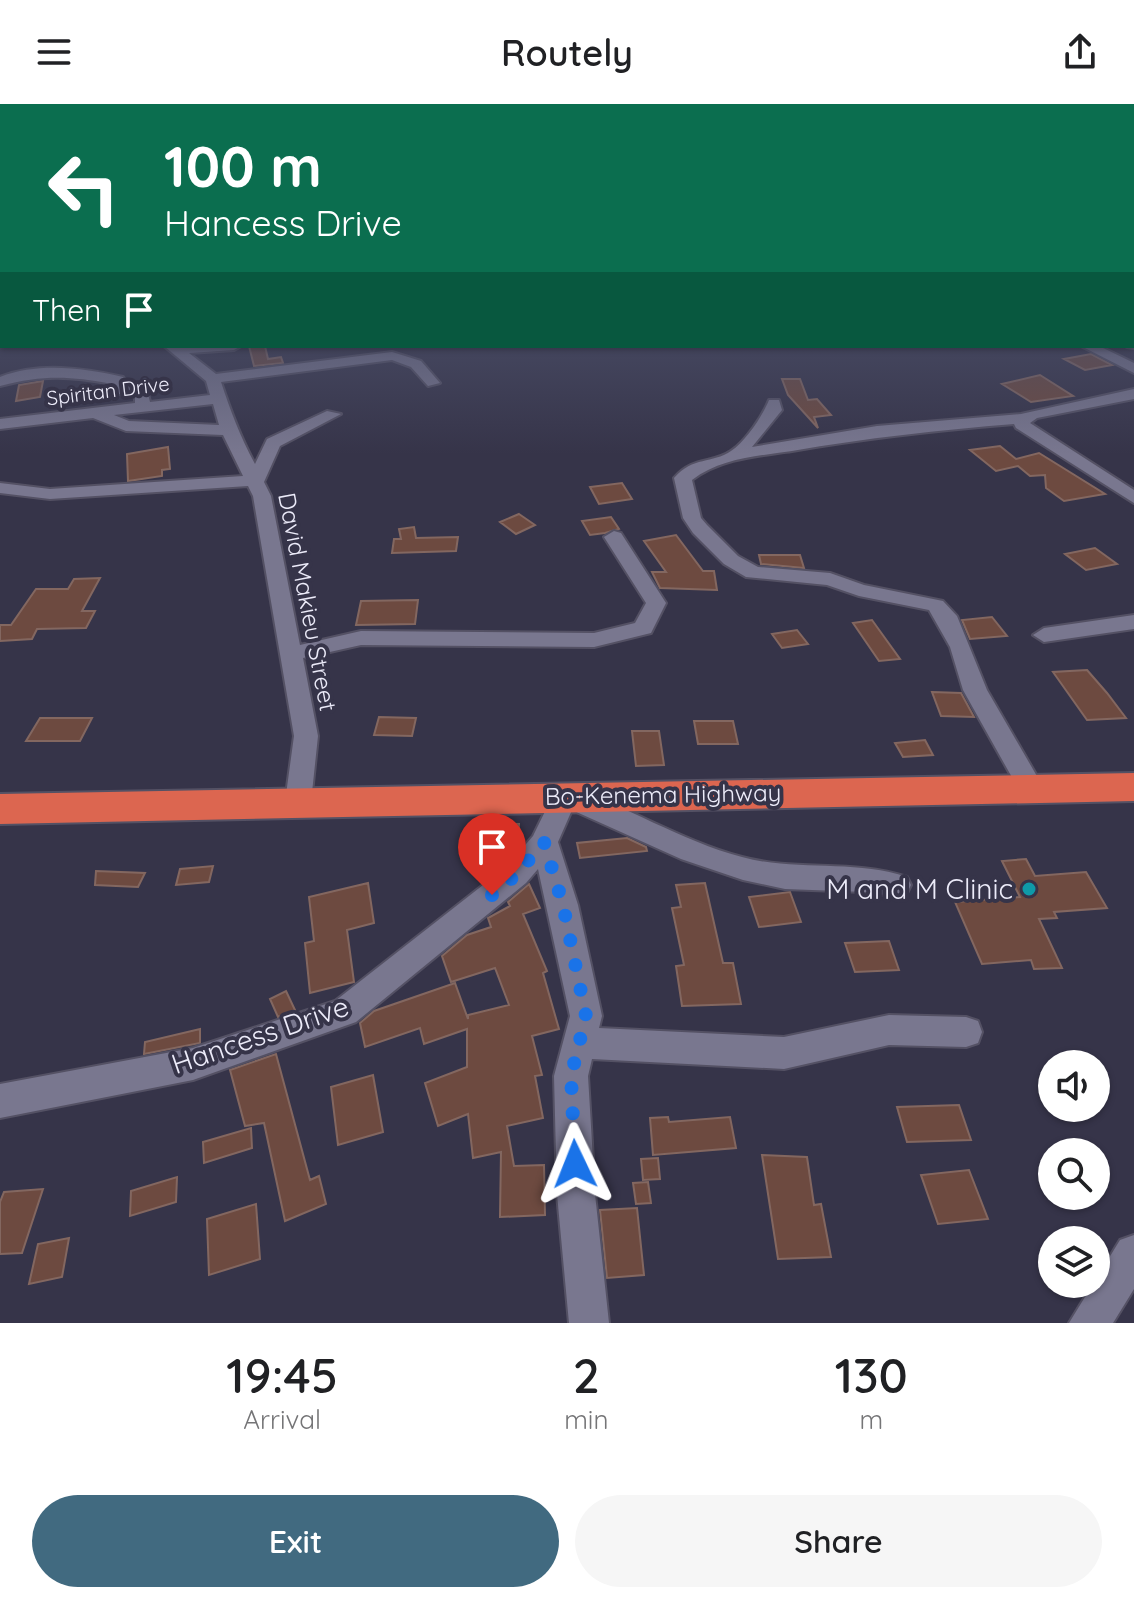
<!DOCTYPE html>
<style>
body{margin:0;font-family:Quicksand,sans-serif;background:#f6f6f6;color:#202124;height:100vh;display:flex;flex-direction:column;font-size:30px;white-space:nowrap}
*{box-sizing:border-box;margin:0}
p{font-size:26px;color:#757577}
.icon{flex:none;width:44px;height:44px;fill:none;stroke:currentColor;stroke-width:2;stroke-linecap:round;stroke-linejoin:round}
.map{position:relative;height:1219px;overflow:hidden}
.sheet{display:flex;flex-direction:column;background:#fff;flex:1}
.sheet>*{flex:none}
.banner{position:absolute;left:0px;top:0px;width:1134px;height:244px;box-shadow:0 2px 6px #0004;background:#0b6e4f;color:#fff;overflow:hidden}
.buttons{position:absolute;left:1038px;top:946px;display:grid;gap:16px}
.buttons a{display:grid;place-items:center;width:72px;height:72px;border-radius:50%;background:#fff;box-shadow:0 2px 6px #0004;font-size:40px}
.pin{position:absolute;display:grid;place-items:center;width:68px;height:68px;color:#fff;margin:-82px -34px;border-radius:50% 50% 50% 0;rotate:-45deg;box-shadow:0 0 8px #0007}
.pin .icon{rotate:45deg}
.me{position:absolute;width:88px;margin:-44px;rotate:358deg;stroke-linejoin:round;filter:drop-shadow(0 0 6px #0008)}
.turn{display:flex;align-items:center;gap:28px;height:168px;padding:0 32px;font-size:36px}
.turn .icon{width:104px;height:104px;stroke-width:2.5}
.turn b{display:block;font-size:56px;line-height:68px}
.then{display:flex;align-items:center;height:76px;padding:0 32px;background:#0003;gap:16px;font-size:30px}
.eta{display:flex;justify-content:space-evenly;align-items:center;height:136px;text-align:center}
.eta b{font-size:48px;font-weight:600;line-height:56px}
.button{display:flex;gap:16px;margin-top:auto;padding:16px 32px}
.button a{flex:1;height:92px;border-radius:48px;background:#416a80;color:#fff;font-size:32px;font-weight:600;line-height:92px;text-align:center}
.button a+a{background:#f6f6f6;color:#202124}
header{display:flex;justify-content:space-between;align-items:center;height:104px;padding:0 32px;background:#fff;font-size:36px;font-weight:600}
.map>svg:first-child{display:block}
</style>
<header><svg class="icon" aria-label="menu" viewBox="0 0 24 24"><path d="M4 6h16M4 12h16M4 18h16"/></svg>Routely<svg class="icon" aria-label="share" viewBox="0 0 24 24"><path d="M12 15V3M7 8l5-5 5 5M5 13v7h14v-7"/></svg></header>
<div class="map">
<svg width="1134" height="1219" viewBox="0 0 1134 1219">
<rect width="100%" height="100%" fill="#363449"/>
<!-- building -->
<path fill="#6d4a40" stroke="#836760" stroke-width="2" d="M 249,242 L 265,242 L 268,255 L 281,253 L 283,259 L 254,262 Z
M 1091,250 L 1112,261 L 1085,266 L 1064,255 Z
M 1040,271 L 1073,292 L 1031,298 L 1002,280 Z
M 782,275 L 800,275 L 808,296 L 817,295 L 831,311 L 814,313 L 818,324 L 788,291 Z
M 43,277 L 40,293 L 16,297 L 19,281 Z
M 1000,342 L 1016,355 L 1039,349 L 1105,390 L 1064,397 L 1046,384 L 1045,371 L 1030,372 L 1018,362 L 996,367 L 970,346 Z
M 168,343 L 170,365 L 162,366 L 162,372 L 128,377 L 127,350 Z
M 622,379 L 632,395 L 599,400 L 590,383 Z
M 519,410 L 535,421 L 516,430 L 500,418 Z
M 611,413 L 619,425 L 605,429 L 590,431 L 582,417 Z
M 414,423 L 416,434 L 458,433 L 456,447 L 392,449 L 394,435 L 401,435 L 399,425 Z
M 676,431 L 703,467 L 714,467 L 717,486 L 660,484 L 652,468 L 666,468 L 644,437 Z
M 1095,444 L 1117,460 L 1086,466 L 1065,450 Z
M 759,451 L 800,451 L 804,464 L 761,460 Z
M 100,474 L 82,507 L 95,507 L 86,524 L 37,525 L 32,535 L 0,537 L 0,521 L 11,521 L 36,485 L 68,485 L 74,475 Z
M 418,496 L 415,520 L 356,521 L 361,497 Z
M 992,513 L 1007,532 L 970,535 L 962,516 Z
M 872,516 L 900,555 L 879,557 L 853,519 Z
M 797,526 L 808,540 L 782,544 L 772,530 Z
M 1087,566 L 1107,589 L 1126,614 L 1087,616 L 1053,568 Z
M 932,588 L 961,589 L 974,613 L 941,612 Z
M 379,613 L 416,614 L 412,632 L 374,631 Z
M 40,614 L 92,614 L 80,637 L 26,637 Z
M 694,617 L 733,617 L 738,640 L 698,640 Z
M 632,627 L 659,627 L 664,661 L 636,662 Z
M 925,636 L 933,651 L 903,653 L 895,639 Z
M 482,719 L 519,720 L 517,746 L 495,768 L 494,764 L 477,763 Z
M 627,734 L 646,743 L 647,747 L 580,754 L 577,739 Z
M 1026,755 L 1035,772 L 1086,768 L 1107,804 L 1054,808 L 1057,814 L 1039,815 L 1062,864 L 1034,865 L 1031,856 L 982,860 L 955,798 L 1020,793 L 1002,757 Z
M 213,762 L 209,778 L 176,781 L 180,765 Z
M 96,767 L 145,769 L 138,783 L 95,781 Z
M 368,779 L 374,819 L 347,826 L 354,878 L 310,889 L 305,839 L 314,837 L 309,793 Z
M 705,779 L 723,859 L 733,859 L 741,900 L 682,902 L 676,862 L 684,861 L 672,804 L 681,803 L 676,781 Z
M 529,780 L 540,804 L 523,810 L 547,867 L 543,869 L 559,925 L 532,932 L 542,971 L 535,972 L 543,1014 L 507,1022 L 514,1062 L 544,1061 L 545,1111 L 500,1113 L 501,1048 L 473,1054 L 468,1010 L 438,1022 L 425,979 L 467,963 L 467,925 L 424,940 L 420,924 L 365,943 L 360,919 L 374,907 L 455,879 L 468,915 L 468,911 L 509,901 L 495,864 L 451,878 L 442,852 L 467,831 L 491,823 L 488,814 L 510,802 L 508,798 Z
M 790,788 L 801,818 L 759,823 L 749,793 Z
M 889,837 L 899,866 L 855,868 L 845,839 Z
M 286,887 L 295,906 L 278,913 L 270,895 Z
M 200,925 L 200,939 L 144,950 L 145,938 Z
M 276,950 L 310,1076 L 319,1072 L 326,1100 L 285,1117 L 264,1019 L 245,1022 L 230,966 Z
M 373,971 L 383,1028 L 338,1041 L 331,983 Z
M 959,1001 L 971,1036 L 907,1038 L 897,1003 Z
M 668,1013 L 669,1018 L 730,1013 L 736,1044 L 653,1051 L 650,1014 Z
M 251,1024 L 252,1044 L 204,1059 L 203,1038 Z
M 762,1051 L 807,1053 L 814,1101 L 821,1100 L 831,1153 L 778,1155 Z
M 658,1054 L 660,1075 L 643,1076 L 641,1055 Z
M 969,1066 L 988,1115 L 938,1120 L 921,1071 Z
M 177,1073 L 176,1098 L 130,1112 L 131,1087 Z
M 648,1078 L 651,1099 L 636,1100 L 633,1079 Z
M 43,1085 L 22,1149 L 0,1150 L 0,1098 L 4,1088 Z
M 256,1100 L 260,1155 L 209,1171 L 207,1115 Z
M 637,1104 L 644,1171 L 607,1174 L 600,1106 Z
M 69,1134 L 62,1173 L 29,1180 L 38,1140 Z"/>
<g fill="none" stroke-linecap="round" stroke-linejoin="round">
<!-- minor casing -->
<g stroke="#545164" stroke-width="4">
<path id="minor" d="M 0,198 L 2,198 L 2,206 L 0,206 Z
M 1132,235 L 1134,244 L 1127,243 L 1132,242 Z
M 164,242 L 241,242 L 234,246 L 189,249 L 216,270 L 392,248 L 421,257 L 440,279 L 428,282 L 411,263 L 392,256 L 221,278 C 230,305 240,333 255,360 L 267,335 L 327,307 L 341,310 L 280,342 L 264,378 L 271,392 L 300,541 L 361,527 L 594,529 L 635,519 L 646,499 L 604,433 L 614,427 L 621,429 L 666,499 L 651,529 L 594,543 L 361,541 L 303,554 L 318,632 L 311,698 L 307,705 L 298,708 L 289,705 L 285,698 L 294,632 L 253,392 L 248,382 L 50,395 L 0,389 L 0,379 L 50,385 L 243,372 L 223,331 L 126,327 L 93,314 L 0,325 L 0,315 L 135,299 L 135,293 L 119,290 L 112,280 C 69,272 43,271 0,282 L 0,273 C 39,258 83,264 123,273 L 129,283 L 147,286 L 150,298 L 210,291 L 206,277 ZM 213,300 L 219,321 L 129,317 L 114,311 Z
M 1081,242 L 1099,242 L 1134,259 L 1134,269 Z
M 1134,285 L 1134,295 L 1037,314 L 1030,319 L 1134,386 L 1134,399 L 1016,324 L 1014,320 C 940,326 866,334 792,347 C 758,352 721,354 692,376 L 701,414 L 707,421 L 738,452 L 758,463 L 830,469 L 864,481 L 943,497 L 957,512 L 987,586 L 1045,686 L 1041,693 L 1032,696 L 1023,693 L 963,586 L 950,543 L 929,506 L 859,492 L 827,481 L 746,473 L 724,460 L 693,429 L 683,414 L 674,374 C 693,352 712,360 731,347 C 746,337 763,311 769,296 L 779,296 L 782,306 L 752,343 L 877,322 L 1021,310 Z
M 1134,511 L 1134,525 L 1044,538 L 1033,531 L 1044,524 Z
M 565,682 C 626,701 681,737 742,753 C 797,768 854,755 907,773 L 911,781 L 907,789 L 897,793 L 865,788 L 785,785 L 743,776 L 681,755 L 572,706 L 558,738 L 578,801 L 602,912 L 599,924 L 784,933 L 889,911 L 966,913 L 978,917 L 982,928 L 978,939 L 966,943 L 889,941 L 784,965 L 592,955 L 588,972 L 595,1090 L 609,1219 L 569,1219 L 557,1090 L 554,972 L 570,912 L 538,765 L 526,779 L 356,918 L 193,976 L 0,1014 L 0,980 L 193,944 L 335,897 L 506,763 L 533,732 L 556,685 Z
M 1134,1131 L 1134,1185 L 1113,1219 L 1069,1219 L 1120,1136 Z"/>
</g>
<!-- highway casing -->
<g stroke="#545164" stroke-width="4">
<path id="highway" d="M 1134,669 L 1134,697 L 0,720 L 0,690 Z"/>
</g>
<!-- minor -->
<use href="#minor" fill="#79778f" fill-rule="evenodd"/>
<!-- highway -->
<use href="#highway" fill="#dc6650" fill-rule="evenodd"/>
</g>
<!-- sky -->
<linearGradient id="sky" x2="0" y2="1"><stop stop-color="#1e1d28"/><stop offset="0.51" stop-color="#4c506a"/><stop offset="1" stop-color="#4c506a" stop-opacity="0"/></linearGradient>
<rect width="1134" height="350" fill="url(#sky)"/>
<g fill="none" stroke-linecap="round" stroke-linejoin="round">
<!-- route -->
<path stroke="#1a73e8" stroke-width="14" stroke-dasharray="0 25.2" d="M 492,791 L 516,771 L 544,738 L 563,801 L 586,912 L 571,972 L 575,1060"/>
</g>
<!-- markers -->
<circle fill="#0f9aa8" stroke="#363449" stroke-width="3" cx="1029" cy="785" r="8"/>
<g text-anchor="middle" stroke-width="8" stroke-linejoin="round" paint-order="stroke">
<!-- far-street labels -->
<g font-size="20" fill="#ecebf9" stroke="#363449">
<text transform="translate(108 287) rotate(-7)" y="7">Spiritan Drive</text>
</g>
<!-- street labels -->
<g font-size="24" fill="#ecebf9" stroke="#363449">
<text transform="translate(307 498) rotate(79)" y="8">David Makieu Street</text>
<text transform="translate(663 691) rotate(-1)" y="8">Bo-Kenema Highway</text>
</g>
<!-- near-poi labels -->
<g font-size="28" fill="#ecebf9" stroke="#363449" text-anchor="end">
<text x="1013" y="795">M and M Clinic</text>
</g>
<!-- near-street labels -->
<g font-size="28" fill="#ecebf9" stroke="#363449">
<text transform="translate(260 931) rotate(-19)" y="10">Hancess Drive</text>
</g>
</g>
</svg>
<div class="buttons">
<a><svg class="icon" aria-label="sound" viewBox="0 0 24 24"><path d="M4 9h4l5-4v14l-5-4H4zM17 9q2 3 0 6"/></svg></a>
<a><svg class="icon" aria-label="search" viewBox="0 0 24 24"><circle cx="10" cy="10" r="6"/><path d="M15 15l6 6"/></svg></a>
<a><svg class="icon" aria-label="layers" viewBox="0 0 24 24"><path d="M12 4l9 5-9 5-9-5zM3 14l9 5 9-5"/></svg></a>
</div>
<div class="pin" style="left:492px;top:791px;background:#d93025"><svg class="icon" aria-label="arrive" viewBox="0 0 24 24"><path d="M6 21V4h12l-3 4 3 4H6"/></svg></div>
<svg class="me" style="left:575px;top:1060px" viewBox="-20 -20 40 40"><path d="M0-17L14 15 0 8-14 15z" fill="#1a73e8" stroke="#fff" stroke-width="4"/></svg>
<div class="banner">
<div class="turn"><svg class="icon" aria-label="left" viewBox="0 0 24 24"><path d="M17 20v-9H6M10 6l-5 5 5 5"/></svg><div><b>100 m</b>Hancess Drive</div></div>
<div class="then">Then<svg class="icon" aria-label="arrive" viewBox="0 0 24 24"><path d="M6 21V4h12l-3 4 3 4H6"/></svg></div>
</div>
</div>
<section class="sheet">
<div class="eta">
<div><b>19:45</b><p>Arrival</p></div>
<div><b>2</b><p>min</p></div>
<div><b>130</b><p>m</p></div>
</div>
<div class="button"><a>Exit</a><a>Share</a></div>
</section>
